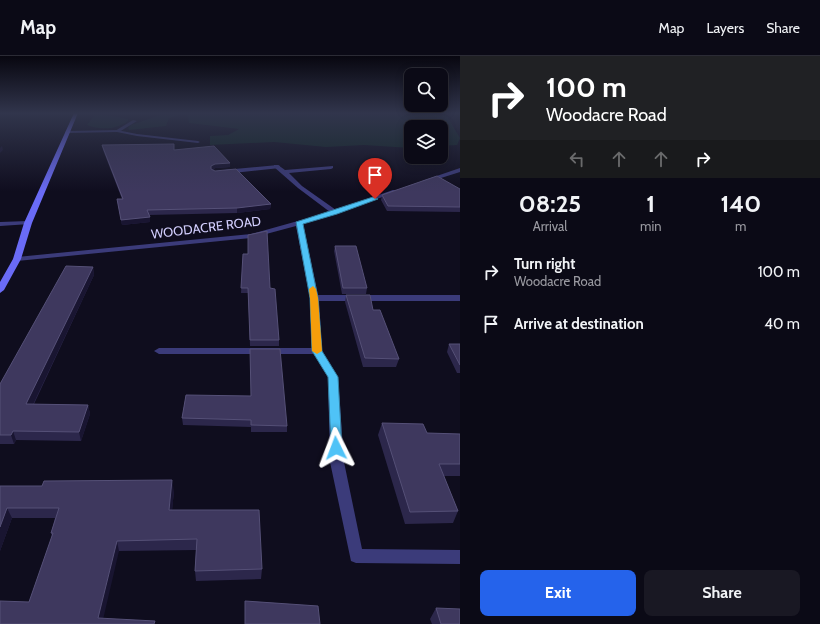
<!DOCTYPE html>
<style>
body{margin:0;font-family:Cabin,sans-serif;background:#191823;color:#f1f3f6;height:100vh;display:flex;flex-direction:column;font-size:15px;white-space:nowrap}
*{box-sizing:border-box;margin:0}
p{font-size:13px;color:#9a9aa1}
.icon{flex:none;width:22px;height:22px;fill:none;stroke:currentColor;stroke-width:2;stroke-linecap:round;stroke-linejoin:round}
.map{position:relative;flex:1;overflow:hidden}
.sheet{display:flex;flex-direction:column;background:#0b0a16;width:360px}
.sheet>*{flex:none}
.guide{background:#202124;color:#fff;overflow:hidden}
.controls{position:absolute;left:404px;top:12px;display:grid;gap:8px}
.controls a{display:grid;place-items:center;width:44px;height:44px;border-radius:8px;background:#0b0a16;box-shadow:0 2px 10px #0003,0 0 0 1px #2b2b35;font-size:20px}
.pin{position:absolute;display:grid;place-items:center;width:34px;height:34px;color:#fff;margin:-41px -17px;border-radius:50% 50% 50% 0;rotate:-45deg;box-shadow:0 0 4px #0007}
.pin .icon{rotate:45deg}
.me{position:absolute;width:44px;margin:-22px;rotate:357deg;stroke-linejoin:round;filter:drop-shadow(0 0 3px #0008)}
.turn{display:flex;align-items:center;gap:14px;height:84px;padding:0 20px;font-size:18px}
.turn .icon{width:52px;height:52px;stroke-width:2.5}
.turn b{display:block;font-size:28px;line-height:34px}
.lanes{display:flex;align-items:center;height:38px;padding:0 20px;background:#0003;justify-content:center;gap:20px;direction:ltr}
.lanes .off{opacity:.35}
.eta{display:flex;justify-content:space-evenly;align-items:center;height:68px;text-align:center}
.eta b{font-size:24px;font-weight:700;line-height:28px}
.button{display:flex;gap:8px;margin-top:auto;padding:8px 20px}
.button a{flex:1;height:46px;border-radius:8px;background:#2563eb;color:#fff;font-size:16px;font-weight:700;line-height:46px;text-align:center}
.button a+a{background:#191823;color:#f1f3f6}
ul{padding:0;list-style:none}
li{display:flex;align-items:center;gap:12px;height:52px;padding:0 20px}
li div{flex:1}
li b{display:block;font-size:15px}
li em{font-style:normal}
header{display:flex;align-items:center;gap:24px;box-sizing:border-box;height:56px;padding:0 20px;background:#0b0a16;border-bottom:1px solid #2b2b35}
header strong{font-size:19px}
nav{display:flex;gap:22px;margin-inline-start:auto;font-size:14px}
main{display:flex;flex:1;min-height:0}
.map>svg:first-child{display:block}
</style>
<header>
<strong>Map</strong>
<nav><a>Map</a><a>Layers</a><a>Share</a></nav>
</header>
<main>
<div class="map">
<svg width="460" height="568" viewBox="0 0 460 568">
<rect width="100%" height="100%" fill="#0f0d1e"/>
<!-- green -->
<path fill="#112726" d="M 96,57 L 128,63 L 128,65 C 116,74 100,74 87,69 Z
M 166,57 L 445,57 L 460,82 L 457,89 L 441,90 L 441,71 L 411,71 L 411,92 L 364,89 L 326,91 L 274,86 L 210,89 L 210,80 L 228,79 L 239,73 L 189,67 L 187,57 L 169,62 L 166,70 L 129,74 L 128,72 L 131,69 Z"/>
<g fill="none" stroke-linecap="round" stroke-linejoin="round">
<!-- lane -->
<path fill="#3b3b7a" fill-rule="evenodd" d="M 133,64 L 137,65 L 119,76 L 115,75 Z
M 278,109 L 280,110 L 280,112 L 224,118 L 221,116 L 224,114 Z"/>
<!-- street -->
<path fill="#3b3b7a" fill-rule="evenodd" d="M 117,74 L 137,78 L 198,85 L 200,86 L 198,87 L 137,80 L 117,76 L 67,77 L 65,76 L 67,75 Z
M 274,109 L 278,109 L 285,114 L 333,110 L 333,112 L 331,113 L 289,117 L 302,130 L 336,154 L 393,134 L 398,135 L 337,158 L 303,168 L 318,239 L 460,239 L 460,245 L 319,245 L 322,295 L 338,321 L 344,406 L 362,493 L 460,494 L 460,508 L 356,507 L 351,505 L 330,406 L 328,321 L 314,298 L 159,298 L 154,295 L 159,292 L 312,292 L 310,242 L 296,170 L 251,182 L 17,205 L 13,203 L 17,201 L 251,178 L 330,156 L 298,132 L 274,111 Z
M 460,112 L 460,116 L 425,127 L 422,125 Z
M 28,165 L 32,167 L 30,168 L 0,170 L 0,166 Z"/>
<!-- secondary -->
<path fill="#6a6bf6" fill-rule="evenodd" d="M 74,57 L 78,57 L 32,167 L 21,203 L 4,234 L 0,237 L 0,226 L 13,203 L 24,167 Z"/>
</g>
<!-- wall -->
<path fill="#2c274b" d="M 102,89 L 174,94 L 230,111 L 215,112 L 213,114 L 271,148 L 270,153 L 237,157 L 149,159 L 150,166 L 122,169 L 118,148 L 122,143 L 103,94 Z
M 460,133 L 460,156 L 387,155 L 381,144 L 382,139 Z
M 335,190 L 367,232 L 366,238 L 342,238 L 334,195 Z
M 243,198 L 270,232 L 279,284 L 279,290 L 250,290 L 248,237 L 241,237 Z
M 93,211 L 94,219 L 34,348 L 88,349 L 90,358 L 81,385 L 16,384 L 14,388 L 0,388 L 0,328 Z
M 346,239 L 373,254 L 399,303 L 396,311 L 363,311 L 345,246 Z
M 449,288 L 460,288 L 460,317 L 457,317 L 447,296 Z
M 186,339 L 287,370 L 287,376 L 251,376 L 251,371 L 183,369 L 182,362 Z
M 382,367 L 427,377 L 460,378 L 460,420 L 444,420 L 458,455 L 453,467 L 405,468 L 378,379 Z
M 0,430 L 174,435 L 172,454 L 262,513 L 261,523 L 196,525 L 195,515 L 196,494 L 119,495 L 0,568 L 29,546 L 52,480 L 51,477 L 55,462 L 12,462 L 0,495 Z
M 436,552 L 460,568 L 432,568 L 430,563 Z"/>
<!-- shaded-wall -->
<path fill="#191531" d="M 2,90 L 3,94 L 0,97 L 0,92 Z
M 230,107 L 230,111 L 215,112 L 211,115 L 211,110 L 215,108 Z
M 271,148 L 270,153 L 237,157 L 237,152 Z
M 150,161 L 150,166 L 122,169 L 121,164 Z
M 93,211 L 94,219 L 29,357 L 26,348 Z
M 88,349 L 90,358 L 81,385 L 79,376 Z
M 13,375 L 16,384 L 14,388 L 11,379 Z
M 172,424 L 174,435 L 171,465 L 169,454 Z
M 7,452 L 12,462 L 0,495 L 0,471 Z
M 117,485 L 119,495 L 102,568 L 98,562 Z"/>
<!-- building -->
<path fill="#3e385e" stroke="#555077" d="M 174,88 L 174,94 L 214,90 L 230,107 L 215,108 L 211,110 L 211,113 L 215,115 L 236,113 L 271,148 L 237,152 L 147,154 L 150,161 L 121,164 L 117,143 L 123,143 L 102,89 Z
M 437,120 L 460,133 L 460,151 L 388,150 L 382,139 Z
M 267,175 L 270,232 L 275,233 L 279,284 L 250,284 L 248,232 L 241,232 L 243,198 L 248,198 L 248,179 Z
M 335,190 L 356,190 L 367,232 L 343,232 Z
M 66,210 L 93,211 L 26,348 L 88,349 L 79,376 L 13,375 L 11,379 L 0,379 L 0,328 Z
M 346,239 L 370,239 L 373,254 L 380,254 L 399,303 L 365,302 Z
M 449,288 L 460,288 L 460,309 Z
M 250,293 L 280,293 L 287,370 L 251,369 L 251,364 L 182,362 L 186,339 L 251,340 Z
M 382,367 L 423,368 L 427,377 L 460,378 L 460,408 L 439,408 L 458,455 L 410,456 Z
M 172,424 L 169,454 L 259,454 L 262,513 L 195,515 L 197,483 L 117,485 L 98,562 L 155,565 L 154,568 L 0,568 L 0,545 L 29,546 L 53,477 L 51,477 L 59,452 L 7,452 L 0,471 L 0,430 L 42,430 L 44,425 Z
M 245,545 L 318,550 L 320,568 L 245,568 Z
M 436,552 L 460,553 L 460,568 L 441,568 Z"/>
<!-- sky -->
<linearGradient id="sky" x2="0" y2="1"><stop stop-color="#080710"/><stop offset="0.42" stop-color="#31354c"/><stop offset="1" stop-color="#31354c" stop-opacity="0"/></linearGradient>
<rect width="460" height="136" fill="url(#sky)"/>
<!-- route -->
<path fill="#4fc3f7" stroke="#337fa1" d="M 373,141 L 378,143 L 337,158 L 303,168 L 318,242 L 322,295 L 338,321 L 342,392 L 341,395 L 336,396 L 332,395 L 331,392 L 328,321 L 312,295 L 310,242 L 296,166 Z"/>
<!-- slow -->
<path fill="#f59e0b" d="M 313,230 L 316,233 L 318,242 L 322,295 L 317,298 L 312,295 L 310,242 L 309,233 Z"/>
<g text-anchor="middle" stroke-width="4" stroke-linejoin="round" paint-order="stroke">
<!-- far-street labels -->
<g font-size="13" fill="#d1cdfc" stroke="#0f0d1e">
<text transform="translate(206 171) rotate(-7)" y="5">WOODACRE ROAD</text>
</g>
</g>
</svg>
<div class="controls">
<a><svg class="icon" aria-label="search" viewBox="0 0 24 24"><circle cx="10" cy="10" r="6"/><path d="M15 15l6 6"/></svg></a>
<a><svg class="icon" aria-label="layers" viewBox="0 0 24 24"><path d="M12 4l9 5-9 5-9-5zM3 14l9 5 9-5"/></svg></a>
</div>
<div class="pin" style="left:375px;top:143px;background:#d93025"><svg class="icon" aria-label="arrive" viewBox="0 0 24 24"><path d="M6 21V4h12l-3 4 3 4H6"/></svg></div>
<svg class="me" style="left:336px;top:392px" viewBox="-20 -20 40 40"><path d="M0-17L14 15 0 8-14 15z" fill="#4fc3f7" stroke="#fff" stroke-width="4"/></svg>
</div>
<section class="sheet">
<div class="guide">
<div class="turn"><svg class="icon" aria-label="right" viewBox="0 0 24 24"><path d="M7 20v-9h11M14 6l5 5-5 5"/></svg><div><b>100 m</b>Woodacre Road</div></div>
<div class="lanes"><svg class="icon off" aria-label="left" viewBox="0 0 24 24"><path d="M17 20v-9H6M10 6l-5 5 5 5"/></svg><svg class="icon off" aria-label="ahead" viewBox="0 0 24 24"><path d="M12 20V5M6 11l6-6 6 6"/></svg><svg class="icon off" aria-label="ahead" viewBox="0 0 24 24"><path d="M12 20V5M6 11l6-6 6 6"/></svg><svg class="icon" aria-label="right" viewBox="0 0 24 24"><path d="M7 20v-9h11M14 6l5 5-5 5"/></svg></div>
</div>
<div class="eta">
<div><b>08:25</b><p>Arrival</p></div>
<div><b>1</b><p>min</p></div>
<div><b>140</b><p>m</p></div>
</div>
<ul>
<li><svg class="icon" aria-label="right" viewBox="0 0 24 24"><path d="M7 20v-9h11M14 6l5 5-5 5"/></svg><div><b>Turn right</b><p>Woodacre Road</p></div><em>100 m</em></li>
<li><svg class="icon" aria-label="arrive" viewBox="0 0 24 24"><path d="M6 21V4h12l-3 4 3 4H6"/></svg><div><b>Arrive at destination</b></div><em>40 m</em></li>
</ul>
<div class="button"><a>Exit</a><a>Share</a></div>
</section>
</main>
